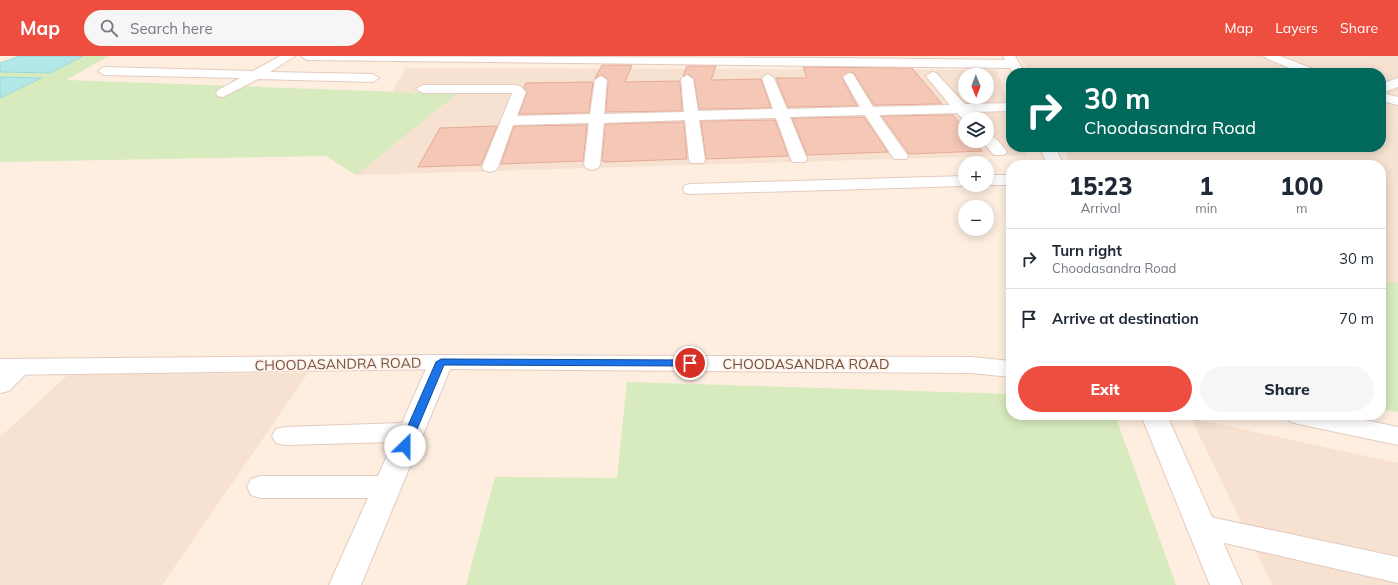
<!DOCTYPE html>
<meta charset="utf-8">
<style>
body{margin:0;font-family:Mulish,sans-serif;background:#f6f6f7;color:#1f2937;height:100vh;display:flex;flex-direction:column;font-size:15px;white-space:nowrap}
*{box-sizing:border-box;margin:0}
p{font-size:13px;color:#747a83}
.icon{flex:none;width:22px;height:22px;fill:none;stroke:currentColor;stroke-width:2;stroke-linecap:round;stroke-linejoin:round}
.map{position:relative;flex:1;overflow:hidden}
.panel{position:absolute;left:1006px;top:104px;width:380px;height:260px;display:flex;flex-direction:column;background:#fff;border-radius:16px;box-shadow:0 2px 10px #0003}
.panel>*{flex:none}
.hud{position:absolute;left:1006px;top:12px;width:380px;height:84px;border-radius:16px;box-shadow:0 2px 10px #0003;background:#00695c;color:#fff;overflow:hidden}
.needle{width:26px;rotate:179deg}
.fabs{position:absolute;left:958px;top:12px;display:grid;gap:8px}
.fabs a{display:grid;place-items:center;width:36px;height:36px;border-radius:50%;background:#fff;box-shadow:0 2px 10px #0003;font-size:20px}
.pin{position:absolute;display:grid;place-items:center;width:34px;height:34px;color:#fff;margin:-17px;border:2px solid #fff;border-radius:50%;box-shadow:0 1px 4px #0007}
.me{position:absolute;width:44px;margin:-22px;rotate:23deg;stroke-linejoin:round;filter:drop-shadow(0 0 3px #0008)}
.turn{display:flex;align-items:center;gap:14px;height:84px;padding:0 12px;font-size:18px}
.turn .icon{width:52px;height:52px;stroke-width:2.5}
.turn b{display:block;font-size:28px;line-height:34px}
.eta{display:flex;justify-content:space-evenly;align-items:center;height:68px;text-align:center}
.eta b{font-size:24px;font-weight:800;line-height:28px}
.button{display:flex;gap:8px;margin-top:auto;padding:8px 12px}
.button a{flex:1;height:46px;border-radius:24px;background:#ed4e3f;color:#fff;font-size:16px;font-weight:800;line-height:46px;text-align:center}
.button a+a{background:#f6f6f7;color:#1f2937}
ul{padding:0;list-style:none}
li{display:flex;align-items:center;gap:12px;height:60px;padding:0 12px;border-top:1px solid #e0e1e3}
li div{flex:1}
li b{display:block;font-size:15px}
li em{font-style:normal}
header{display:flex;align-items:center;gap:24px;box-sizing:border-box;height:56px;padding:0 20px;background:#ed4e3f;color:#fff}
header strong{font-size:19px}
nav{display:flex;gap:22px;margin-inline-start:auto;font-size:14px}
.search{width:280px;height:36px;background:#f6f6f7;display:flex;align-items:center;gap:10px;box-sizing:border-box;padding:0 14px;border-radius:22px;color:#747a83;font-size:15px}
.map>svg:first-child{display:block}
</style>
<header>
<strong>Map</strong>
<div class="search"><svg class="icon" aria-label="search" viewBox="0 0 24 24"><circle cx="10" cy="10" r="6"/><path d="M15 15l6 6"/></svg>Search here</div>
<nav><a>Map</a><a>Layers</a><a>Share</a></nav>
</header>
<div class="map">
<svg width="1398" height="529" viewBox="0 0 1398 529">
<rect width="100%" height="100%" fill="#fdeee0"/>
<!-- residential -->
<path fill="#f7e1d1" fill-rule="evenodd" d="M 1018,0 L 1398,0 L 1398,227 L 1381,224 L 1381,109 L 1070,109 L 1064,91 L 1381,91 L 1381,17 L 1031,17 Z
M 406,12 L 997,14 L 1011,55 L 1011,91 L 1024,91 L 1027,99 L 356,119 L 457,38 L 392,36 ZM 965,19 L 987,19 L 987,41 L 965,41 ZM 965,63 L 987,63 L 987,85 L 965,85 Z
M 308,317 L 162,529 L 0,529 L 0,381 L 69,318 Z
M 1191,362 L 1398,407 L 1398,529 L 1272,529 Z"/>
<!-- green -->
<path fill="#d7ebbe" d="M 83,0 L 109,0 L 66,24 L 457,38 L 356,119 L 326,100 L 0,106 L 0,42 L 40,22 L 0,21 L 0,16 L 50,17 Z
M 1381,224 L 1398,227 L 1398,356 L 1381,353 Z
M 627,326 L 1011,338 L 1011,359 L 1115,359 L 1176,529 L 466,529 L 495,421 L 617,422 Z"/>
<!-- water -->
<path fill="#b4e7e7" stroke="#9ad8d9" d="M 20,0 L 83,0 L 50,17 L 0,16 L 0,7 Z
M 0,21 L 41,22 L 0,42 Z"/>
<!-- building -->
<path fill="#f4c7b7" stroke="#e7aa96" d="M 602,9 L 632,9 L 625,26 L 680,25 L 682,55 L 606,56 L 608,24 L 602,19 L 595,22 Z
M 687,10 L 716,10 L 711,24 L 761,23 L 771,52 L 699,53 L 694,23 L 688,18 L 683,20 Z
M 803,11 L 912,12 L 942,48 L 874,49 L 854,17 L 849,16 L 842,22 L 857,50 L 788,51 L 776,22 L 807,22 Z
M 593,26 L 589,57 L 519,58 L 527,37 L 524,31 L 526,27 Z
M 953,59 L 965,74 L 965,85 L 974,85 L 982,95 L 909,98 L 882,60 Z
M 864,61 L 888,96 L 807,99 L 792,62 Z
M 775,64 L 788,100 L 706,103 L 701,65 Z
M 684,66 L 687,103 L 605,106 L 605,105 L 602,105 L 605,68 Z
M 587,69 L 583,105 L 501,108 L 514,70 Z
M 497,70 L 481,109 L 418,111 L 440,72 Z"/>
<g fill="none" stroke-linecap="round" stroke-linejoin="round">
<!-- minor casing -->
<g stroke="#e3cbbf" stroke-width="2">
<path id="minor" d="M 280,0 L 295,0 L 270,16 L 373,18 L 379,22 L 373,26 L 258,23 L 223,41 L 218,40 L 216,37 L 218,34 L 240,22 L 104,19 L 98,15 L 104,11 L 253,15 Z
M 301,0 L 837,2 L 1014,4 L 1020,8 L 1014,12 L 307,4 Z
M 1264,0 L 1280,0 L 1316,14 L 1318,17 L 1301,17 L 1266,2 Z
M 932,16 L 936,17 L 965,48 L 1011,47 L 1011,55 L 972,56 L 974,59 L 968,63 L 962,62 L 957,57 L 879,59 L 908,100 L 906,103 L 894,103 L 865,59 L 790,61 L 807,103 L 805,106 L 793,106 L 791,103 L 776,62 L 699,64 L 705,104 L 703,107 L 691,107 L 689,104 L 685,64 L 604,67 L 600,109 L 598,112 L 592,114 L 586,112 L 584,109 L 589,67 L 513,69 L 498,111 L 496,114 L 490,116 L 484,114 L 482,111 L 512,37 L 423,37 L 416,33 L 423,29 L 515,29 L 520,30 L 526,36 L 517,60 L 590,58 L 595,24 L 601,20 L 607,24 L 604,58 L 684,56 L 681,23 L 687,19 L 693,23 L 698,55 L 773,53 L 762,22 L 768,18 L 774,22 L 787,53 L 860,51 L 843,21 L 849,17 L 853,18 L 873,51 L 950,49 L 926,20 Z
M 1398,22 L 1398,31 L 1381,37 L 1381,28 Z
M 1381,37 L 1398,41 L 1398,49 L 1381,45 Z
M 987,78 C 995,80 1002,89 1007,96 L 1004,99 L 994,99 L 982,85 L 987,85 Z
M 987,119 L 1011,119 L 1011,129 L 987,129 Z
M 965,120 L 965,129 L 969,129 L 965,130 L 691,138 L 685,137 L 683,133 L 685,129 L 691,128 Z
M 441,299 L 449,301 L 453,306 L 361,529 L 329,529 L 368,442 L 261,442 L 251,439 L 247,431 L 251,423 L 261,420 L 378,420 L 393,386 L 285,389 L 276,387 L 272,380 L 276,373 L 285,371 L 402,367 L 429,306 L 433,301 Z
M 21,303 L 29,306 L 33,311 L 9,335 L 0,337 L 0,316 L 13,306 Z
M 1201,459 L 1398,501 L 1398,527 L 1190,479 L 1186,471 L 1190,463 Z"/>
</g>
<!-- tertiary casing -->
<g stroke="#e3cbbf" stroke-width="2">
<path id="tertiary" d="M 441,299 L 971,301 L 1011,305 L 1011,321 L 971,317 L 441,313 L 0,319 L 0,303 Z
M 1285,359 L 1341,359 L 1398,371 L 1398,389 L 1298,368 L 1289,365 Z"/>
</g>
<!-- secondary casing -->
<g stroke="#e9cabc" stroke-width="2">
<path id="secondary" d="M 1003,0 L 1015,0 L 1025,17 L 1013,17 Z
M 1040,91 L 1056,91 L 1063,109 L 1047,109 Z
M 1141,359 L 1167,359 L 1242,529 L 1210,529 Z"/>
</g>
<!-- minor -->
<use href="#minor" fill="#fff" fill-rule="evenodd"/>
<!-- tertiary -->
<use href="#tertiary" fill="#fff" fill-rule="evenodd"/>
<!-- secondary -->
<use href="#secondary" fill="#fff" fill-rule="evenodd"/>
</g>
<!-- route -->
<path fill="#1a73e8" stroke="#114b97" d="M 441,303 L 690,304 L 695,307 L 690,310 L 444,309 L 410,390 L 405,394 L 401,393 L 399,390 L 436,306 Z"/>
<g text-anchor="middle" stroke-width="3.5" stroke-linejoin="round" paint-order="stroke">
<!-- street labels -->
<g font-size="14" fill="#755146" stroke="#fff2e7">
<text transform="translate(338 308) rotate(-1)" y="5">CHOODASANDRA ROAD</text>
<text x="806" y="313">CHOODASANDRA ROAD</text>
</g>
</g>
</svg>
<div class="fabs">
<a><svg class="needle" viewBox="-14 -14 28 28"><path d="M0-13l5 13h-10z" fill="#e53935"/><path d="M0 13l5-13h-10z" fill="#747a83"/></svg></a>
<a><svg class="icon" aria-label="layers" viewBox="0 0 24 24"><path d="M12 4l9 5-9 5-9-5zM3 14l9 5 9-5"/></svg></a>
<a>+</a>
<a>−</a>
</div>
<div class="pin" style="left:690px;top:307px;background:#d93025"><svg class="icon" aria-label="arrive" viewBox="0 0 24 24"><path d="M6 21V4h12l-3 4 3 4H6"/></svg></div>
<svg class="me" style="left:405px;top:390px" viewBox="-20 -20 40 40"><circle r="19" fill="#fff"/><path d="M0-13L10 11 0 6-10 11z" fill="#1a73e8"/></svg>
<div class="hud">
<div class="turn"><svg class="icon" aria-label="right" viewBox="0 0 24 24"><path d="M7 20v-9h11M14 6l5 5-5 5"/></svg><div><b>30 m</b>Choodasandra Road</div></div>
</div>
<section class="panel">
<div class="eta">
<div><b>15:23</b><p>Arrival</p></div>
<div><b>1</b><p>min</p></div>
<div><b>100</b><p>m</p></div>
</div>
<ul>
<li><svg class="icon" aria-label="right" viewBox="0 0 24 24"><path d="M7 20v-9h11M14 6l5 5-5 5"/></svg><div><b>Turn right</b><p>Choodasandra Road</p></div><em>30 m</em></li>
<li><svg class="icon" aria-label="arrive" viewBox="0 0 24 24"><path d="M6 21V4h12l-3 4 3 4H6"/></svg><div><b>Arrive at destination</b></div><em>70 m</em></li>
</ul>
<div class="button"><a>Exit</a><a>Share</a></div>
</section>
</div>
